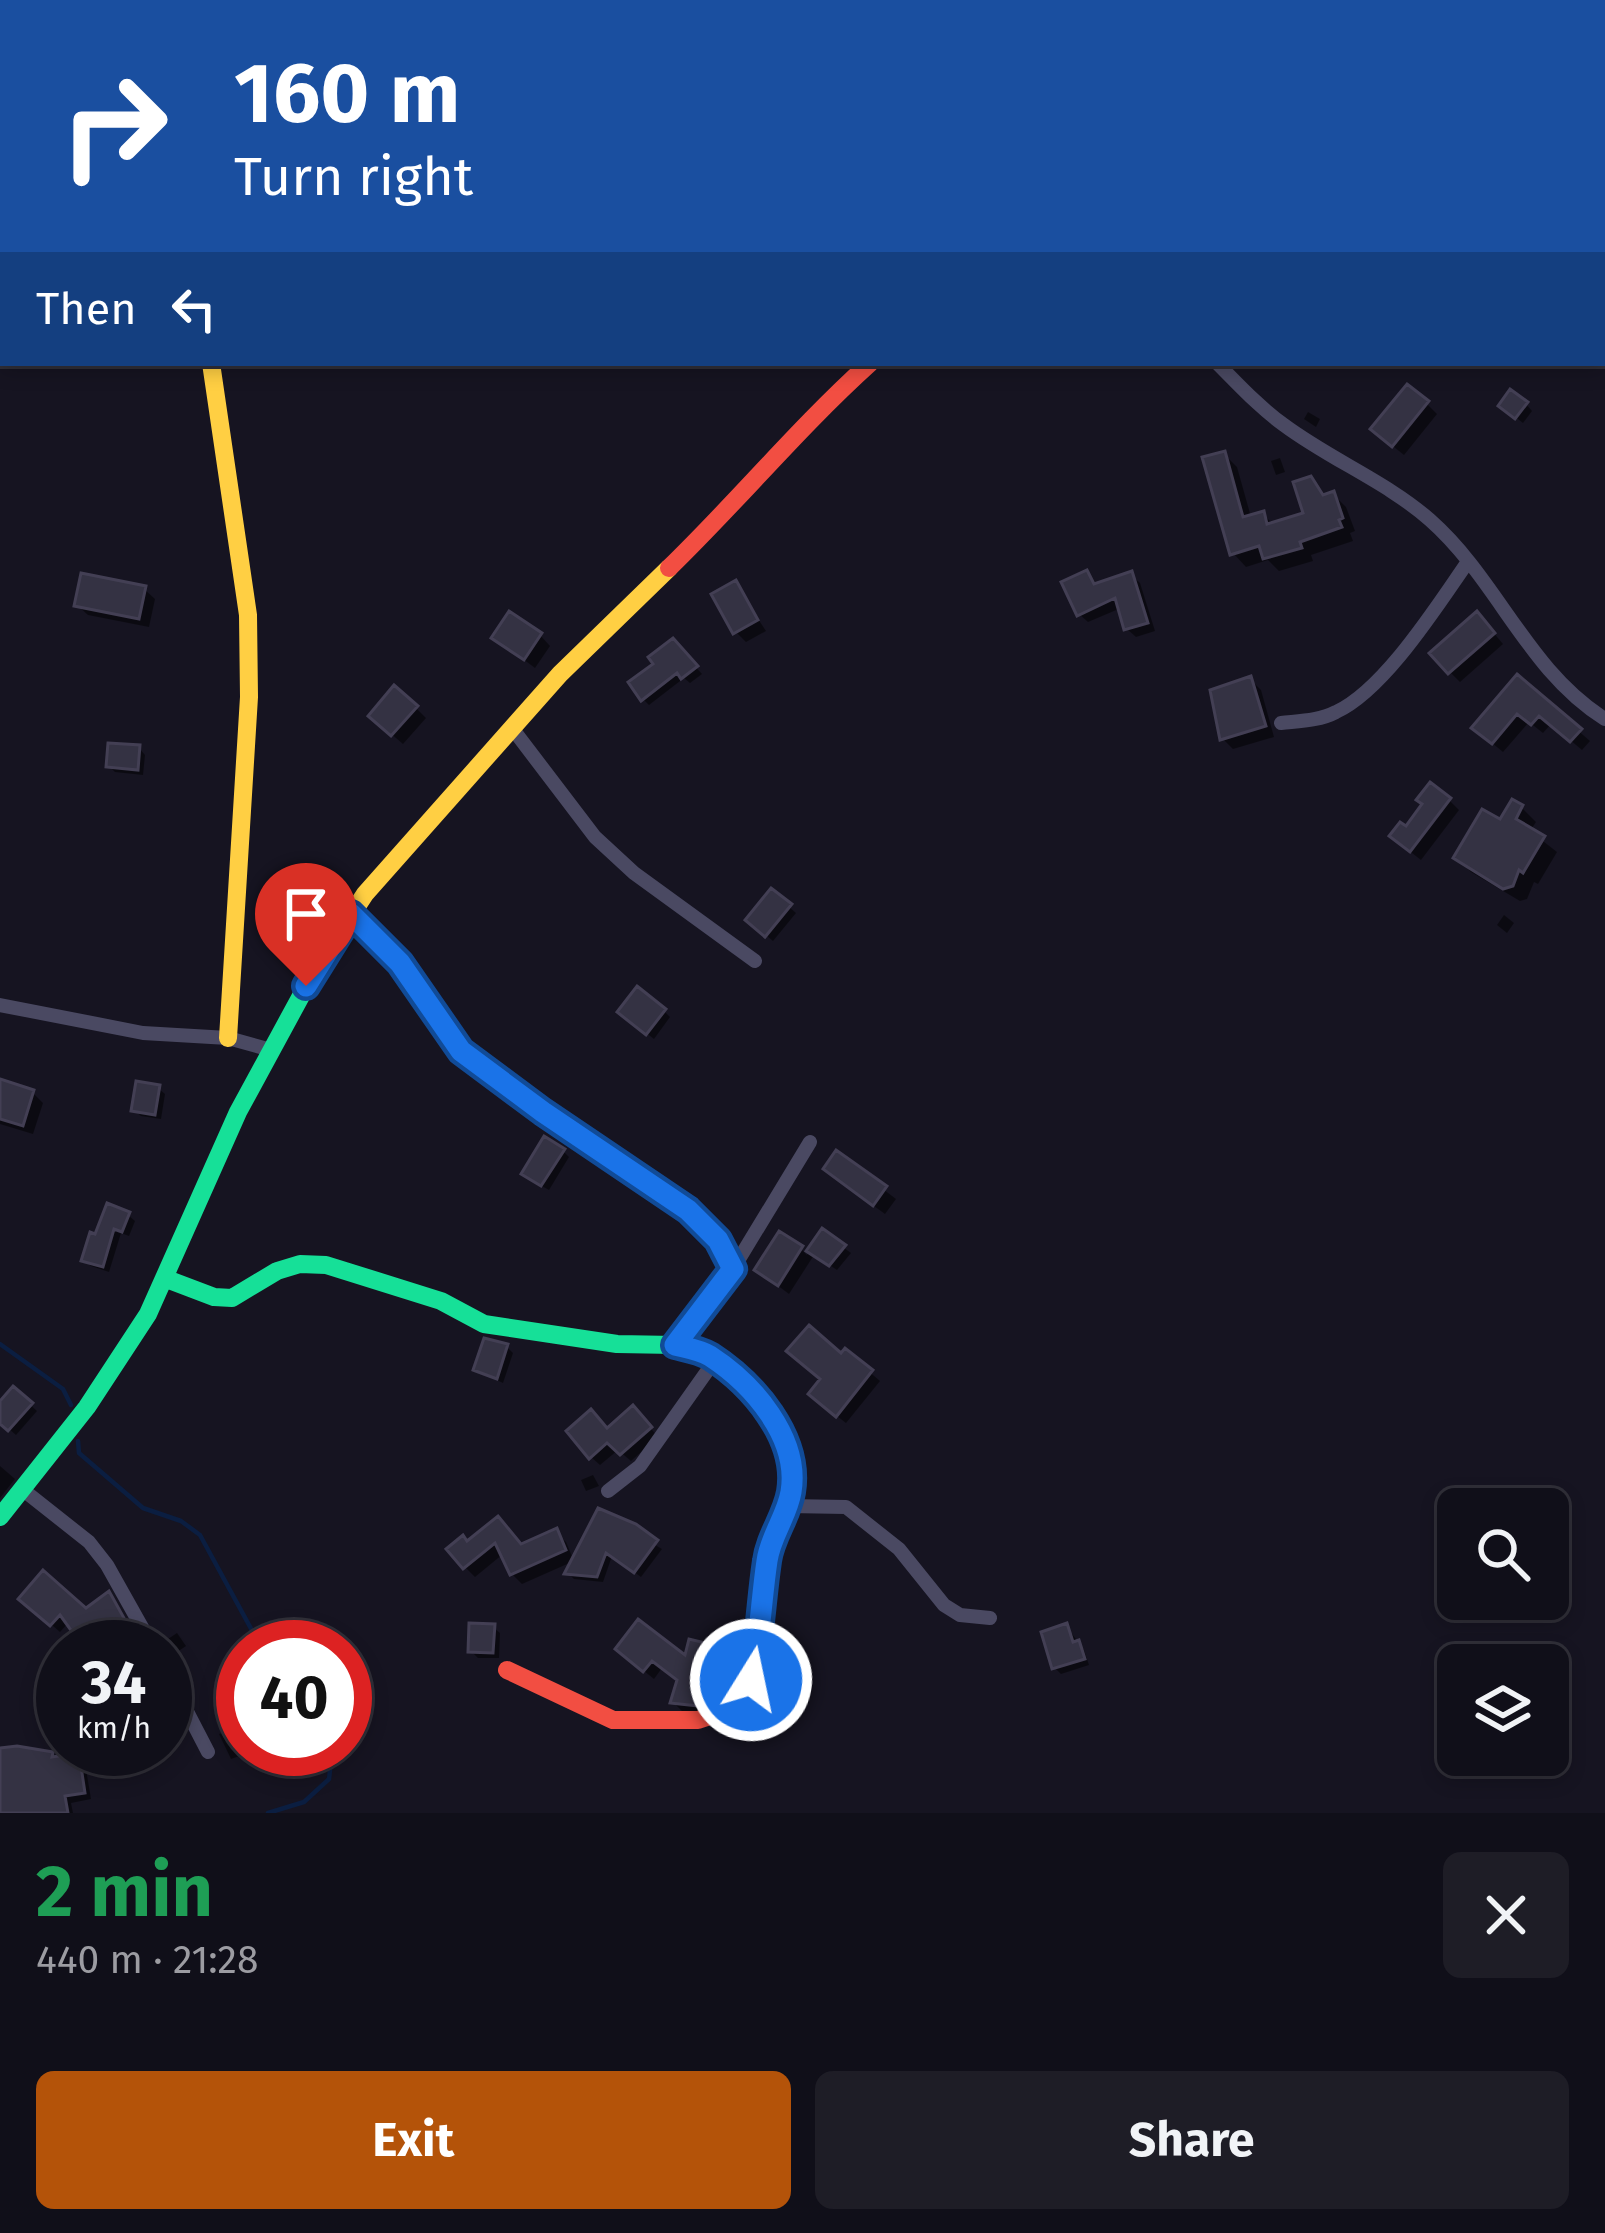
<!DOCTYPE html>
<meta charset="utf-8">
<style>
body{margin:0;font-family:"Fira Sans",sans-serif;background:#1e1d26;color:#f1f3f6;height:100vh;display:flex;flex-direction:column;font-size:45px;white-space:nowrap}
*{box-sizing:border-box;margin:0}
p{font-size:39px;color:#9c9ca2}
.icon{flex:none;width:66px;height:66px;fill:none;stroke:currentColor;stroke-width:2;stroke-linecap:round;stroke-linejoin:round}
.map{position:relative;height:1813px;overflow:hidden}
.drawer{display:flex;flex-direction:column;background:#100f19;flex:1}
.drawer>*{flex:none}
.top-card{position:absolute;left:0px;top:0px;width:1605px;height:366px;box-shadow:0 6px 18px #0003,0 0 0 3px #302f38;background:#1a4fa0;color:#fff;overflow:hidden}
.tools{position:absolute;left:1437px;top:1488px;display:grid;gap:24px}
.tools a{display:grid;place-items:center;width:132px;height:132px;border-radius:18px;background:#100f19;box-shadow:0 6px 18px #0003,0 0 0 3px #302f38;font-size:60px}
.speed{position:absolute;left:36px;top:1620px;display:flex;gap:24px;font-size:60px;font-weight:700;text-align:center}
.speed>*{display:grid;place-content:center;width:156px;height:156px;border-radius:50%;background:#100f19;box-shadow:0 6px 18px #0003,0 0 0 3px #302f38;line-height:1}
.speed small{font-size:30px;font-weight:400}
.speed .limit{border:18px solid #d22;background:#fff;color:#111}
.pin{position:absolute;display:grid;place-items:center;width:102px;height:102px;color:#fff;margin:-123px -51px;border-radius:50% 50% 50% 0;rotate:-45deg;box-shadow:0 0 12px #0007}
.pin .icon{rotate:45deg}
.me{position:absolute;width:132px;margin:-66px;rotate:10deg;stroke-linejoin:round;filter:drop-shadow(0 0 9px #0008)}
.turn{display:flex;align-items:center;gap:42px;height:252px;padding:0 36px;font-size:54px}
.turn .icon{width:156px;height:156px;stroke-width:2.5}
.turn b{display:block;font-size:84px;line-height:102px}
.then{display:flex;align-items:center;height:114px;padding:0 36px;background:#0003;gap:24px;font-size:45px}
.round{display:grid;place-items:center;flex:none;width:126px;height:126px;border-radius:18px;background:#1e1d26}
.head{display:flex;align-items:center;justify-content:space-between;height:204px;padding:0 36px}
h1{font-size:72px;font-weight:700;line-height:90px;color:#1e9e55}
.button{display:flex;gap:24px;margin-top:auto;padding:24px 36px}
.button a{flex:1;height:138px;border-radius:18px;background:#b45309;color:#fff;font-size:48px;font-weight:700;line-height:138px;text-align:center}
.button a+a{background:#1e1d26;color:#f1f3f6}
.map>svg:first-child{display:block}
</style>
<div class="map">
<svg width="1605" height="1813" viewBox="0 0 1605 1813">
<rect width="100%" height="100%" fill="#161421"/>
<!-- shadow -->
<path fill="#0007" d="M 1427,404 L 1437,414 L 1404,455 L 1384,439 Z
M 1526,404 L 1532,411 L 1523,423 L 1508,411 Z
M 1308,412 L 1320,419 L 1316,427 L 1304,419 Z
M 1224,454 L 1237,467 L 1251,517 L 1263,514 L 1274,525 L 1307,515 L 1310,480 L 1326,497 L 1333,494 L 1346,507 L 1355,531 L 1350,533 L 1353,541 L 1311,555 L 1313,561 L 1279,571 L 1268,560 L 1246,567 L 1233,553 Z
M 1280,458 L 1285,472 L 1276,475 L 1271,461 Z
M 1087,573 L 1097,586 L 1131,575 L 1140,583 L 1155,631 L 1136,637 L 1127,629 L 1121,608 L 1088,622 L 1079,614 Z
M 735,584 L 766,631 L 746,642 L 736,632 Z
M 144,589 L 155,599 L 149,627 L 88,615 L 77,605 Z
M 1487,625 L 1503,644 L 1460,682 L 1450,672 Z
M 540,635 L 550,646 L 535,668 L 495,638 Z
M 673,642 L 702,674 L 690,683 L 684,678 L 649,705 L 643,699 L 657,665 Z
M 1517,678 L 1590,741 L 1582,750 L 1551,724 L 1543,733 L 1529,722 L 1503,752 L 1486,738 Z
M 1251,680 L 1261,690 L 1274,737 L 1233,749 L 1223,739 Z
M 416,708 L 426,718 L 403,744 L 382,726 Z
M 139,748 L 145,755 L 143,775 L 115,772 L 109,766 Z
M 1449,800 L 1459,810 L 1421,860 L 1403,846 L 1406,830 Z
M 1522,808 L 1536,822 L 1530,831 L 1557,852 L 1538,884 L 1534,882 L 1527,899 L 1520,901 L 1471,872 L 1457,858 Z
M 772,892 L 796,913 L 773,941 L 755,926 Z
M 1504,915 L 1514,923 L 1507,933 L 1497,925 Z
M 664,1011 L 670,1017 L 654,1039 L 627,1018 Z
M 0,1083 L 32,1092 L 43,1103 L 33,1134 L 0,1124 Z
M 158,1088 L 165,1094 L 161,1119 L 141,1116 L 134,1110 Z
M 563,1151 L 569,1157 L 549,1190 L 531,1180 Z
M 837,1154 L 896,1199 L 885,1214 L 837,1179 Z
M 128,1215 L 135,1221 L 129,1236 L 121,1233 L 109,1272 L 91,1266 L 84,1260 L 92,1236 Z
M 822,1232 L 851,1253 L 837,1270 L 814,1255 L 789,1294 L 757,1270 L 801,1249 L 807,1255 Z
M 507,1347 L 513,1353 L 503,1383 L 476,1370 Z
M 846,1352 L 880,1381 L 846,1423 L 820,1403 Z
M 14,1390 L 37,1411 L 16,1435 L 0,1421 L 0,1405 Z
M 642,1418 L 658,1437 L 631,1461 L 618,1450 L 600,1465 L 591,1457 L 608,1431 Z
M 0,1466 L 15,1479 L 0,1498 Z
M 593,1475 L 599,1486 L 586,1491 L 581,1480 Z
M 599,1512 L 662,1549 L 641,1577 L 612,1556 L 603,1582 L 574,1579 L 568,1573 L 574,1561 L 522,1584 L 512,1574 L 503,1554 L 475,1577 L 465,1567 L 468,1544 L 498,1520 L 522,1547 L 556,1532 L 566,1542 L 574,1561 Z
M 109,1595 L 131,1629 L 107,1647 L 87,1647 L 69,1622 L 60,1632 L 31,1607 L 86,1611 Z
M 493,1627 L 500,1633 L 499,1658 L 478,1658 L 471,1651 Z
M 1067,1627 L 1084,1650 L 1089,1665 L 1061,1674 L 1055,1668 Z
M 177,1633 L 186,1646 L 177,1652 L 168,1639 Z
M 742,1654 L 751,1664 L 746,1685 L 723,1679 L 715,1705 L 710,1703 L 708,1714 L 683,1712 L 673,1702 L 679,1681 L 662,1668 L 654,1679 L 628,1658 L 686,1660 Z
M 233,1730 L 245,1754 L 231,1759 L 219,1734 Z
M 0,1751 L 51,1755 L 56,1760 L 78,1756 L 85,1763 L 91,1799 L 71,1803 L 73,1813 L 0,1813 Z"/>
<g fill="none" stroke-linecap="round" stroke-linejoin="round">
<!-- stream -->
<path stroke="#0b1e41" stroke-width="4.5" d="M 0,1344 L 63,1389 L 71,1405
M 78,1441 L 79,1453 L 143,1508 L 181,1521 L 200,1535 L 261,1647
M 268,1813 L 304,1802 L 329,1779 L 332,1753 L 329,1749"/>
</g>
<!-- building -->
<path fill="#343243" stroke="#433f54" stroke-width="3" d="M 1407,384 L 1429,401 L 1392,447 L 1370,429 Z
M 1510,389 L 1528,402 L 1515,419 L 1498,406 Z
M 1225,451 L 1243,517 L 1264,511 L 1267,524 L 1303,513 L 1293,482 L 1311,476 L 1323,495 L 1334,491 L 1343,518 L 1339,520 L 1342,527 L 1300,542 L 1302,548 L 1263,559 L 1259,546 L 1230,555 L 1202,457 Z
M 1087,570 L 1094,584 L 1132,571 L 1148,623 L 1124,630 L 1115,598 L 1077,616 L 1061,582 Z
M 81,573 L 146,586 L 139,619 L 74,606 Z
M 736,580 L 758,620 L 733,634 L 711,594 Z
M 509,611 L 542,633 L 524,660 L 491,638 Z
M 1477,611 L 1495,633 L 1448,674 L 1429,653 Z
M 673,638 L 698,666 L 681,679 L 677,673 L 641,701 L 628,682 L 653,664 L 648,657 Z
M 1517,674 L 1582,729 L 1570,742 L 1539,716 L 1531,725 L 1517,714 L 1492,744 L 1471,728 Z
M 1251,676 L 1266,726 L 1220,740 L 1210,690 Z
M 394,685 L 418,706 L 391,736 L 368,716 Z
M 108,743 L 140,745 L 138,770 L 106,767 Z
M 1430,782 L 1451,798 L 1410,852 L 1389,836 L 1400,822 L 1406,826 L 1422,804 L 1416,800 Z
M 1512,799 L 1523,805 L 1516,819 L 1545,836 L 1523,873 L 1519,870 L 1513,886 L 1503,889 L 1453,858 L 1482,809 L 1500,819 Z
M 771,888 L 792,904 L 765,937 L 745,920 Z
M 637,986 L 666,1009 L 646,1035 L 617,1012 Z
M 0,1079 L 34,1090 L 23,1126 L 0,1119 Z
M 136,1081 L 160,1085 L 155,1115 L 131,1111 Z
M 544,1136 L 565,1149 L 541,1186 L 521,1174 Z
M 836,1150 L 887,1186 L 873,1206 L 823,1169 Z
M 107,1203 L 130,1212 L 122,1232 L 114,1229 L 103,1267 L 81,1261 L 90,1232 L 95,1234 Z
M 822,1228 L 846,1245 L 829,1266 L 806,1251 Z
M 779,1231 L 803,1246 L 778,1286 L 754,1270 Z
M 809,1325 L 841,1353 L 845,1348 L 873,1370 L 836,1417 L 808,1394 L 820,1379 L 786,1351 Z
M 484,1338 L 508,1344 L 497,1379 L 473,1370 Z
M 13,1386 L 33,1403 L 8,1431 L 0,1424 L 0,1401 Z
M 633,1405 L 652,1427 L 620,1455 L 607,1443 L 589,1459 L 566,1431 L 591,1409 L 607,1428 Z
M 598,1508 L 636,1524 L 658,1540 L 634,1573 L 606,1553 L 597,1577 L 564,1574 Z
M 498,1516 L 521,1544 L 557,1528 L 566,1550 L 510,1575 L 495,1543 L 463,1569 L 446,1549 L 463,1535 L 467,1541 Z
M 43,1570 L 86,1608 L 109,1591 L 125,1620 L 83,1647 L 60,1615 L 50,1626 L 18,1599 Z
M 638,1619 L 685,1655 L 689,1639 L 743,1652 L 738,1675 L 714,1671 L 706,1697 L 701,1696 L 699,1706 L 670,1703 L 677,1680 L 652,1661 L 643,1672 L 615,1649 Z
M 469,1623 L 495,1624 L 493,1653 L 468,1652 Z
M 1067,1623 L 1073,1642 L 1079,1640 L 1085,1659 L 1052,1669 L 1041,1632 Z
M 17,1746 L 53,1752 L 52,1757 L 79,1753 L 85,1793 L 65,1796 L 68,1813 L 0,1813 L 0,1748 Z"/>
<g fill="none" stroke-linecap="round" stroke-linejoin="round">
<!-- street -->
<path stroke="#4a4962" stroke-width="14" d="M 606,0 L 610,3
M 1296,0 L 1300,3
M 215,3 L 215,0
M 1198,3 L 1200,0
M 0,21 L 3,23
M 1217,363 C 1239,385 1259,407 1284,425 C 1331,460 1387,482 1430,520 C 1498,580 1527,670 1605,719
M 1281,723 C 1299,721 1319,721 1336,712 C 1384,690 1437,606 1467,563
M 512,728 L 595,837 L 634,873 L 755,961
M 351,914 L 400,963 L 461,1051 L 543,1112 L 689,1210 L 717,1240 L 733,1269
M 0,1005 L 143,1033 L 228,1038 L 271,1050
M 675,1345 L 733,1269 L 810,1142
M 22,1489 L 89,1542 L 107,1565 L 153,1647
M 608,1491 L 640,1466 L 715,1360
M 788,1506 L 846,1507 L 899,1549 L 944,1605 L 960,1615 L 990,1618
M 165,1669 L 208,1752"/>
<!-- fast -->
<path stroke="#16e098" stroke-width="18" d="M 164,1278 L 214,1297 L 232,1298 L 277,1271 L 300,1264 L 326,1265 L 441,1301 L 484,1324 L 617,1344 L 675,1345 L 706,1353 L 747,1388 L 776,1423 L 788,1448 L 792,1487 L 768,1554 L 759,1644 L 749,1683
M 0,1517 L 87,1407 L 148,1314 L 238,1112 L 314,972"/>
<!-- slow -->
<path stroke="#ffcf43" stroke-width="18" d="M 211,363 L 248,615 L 249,697 L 228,1038
M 314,972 L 365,894 L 560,674 L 669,568"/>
<!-- jam -->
<path stroke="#f24e42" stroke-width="18" d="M 669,568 C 738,501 799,427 870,363
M 507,1670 L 613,1720 L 698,1720 L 719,1713 L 749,1683"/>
</g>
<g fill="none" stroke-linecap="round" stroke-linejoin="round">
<!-- route casing -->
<g stroke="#114b97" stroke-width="30">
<path id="route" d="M 306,986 L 351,914 L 400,963 L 461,1051 L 543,1112 L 688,1210 L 718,1240 L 733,1269 L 675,1345 C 687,1348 700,1350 710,1356 C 753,1384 800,1438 791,1492 C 787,1516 770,1537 767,1561 C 761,1601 760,1641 751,1680"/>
</g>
<!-- route -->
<use href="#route" stroke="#1a73e8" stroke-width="21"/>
</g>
</svg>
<div class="tools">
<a><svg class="icon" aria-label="search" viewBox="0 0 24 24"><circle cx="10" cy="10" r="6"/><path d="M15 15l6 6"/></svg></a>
<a><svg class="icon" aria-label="layers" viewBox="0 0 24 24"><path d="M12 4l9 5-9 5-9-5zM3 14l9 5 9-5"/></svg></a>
</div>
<div class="speed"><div>34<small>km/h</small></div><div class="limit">40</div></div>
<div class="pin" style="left:306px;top:986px;background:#d93025"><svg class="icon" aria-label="arrive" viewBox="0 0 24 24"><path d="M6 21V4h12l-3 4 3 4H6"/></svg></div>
<svg class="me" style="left:751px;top:1680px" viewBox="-20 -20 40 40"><circle r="17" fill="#1a73e8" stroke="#fff" stroke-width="3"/><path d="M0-11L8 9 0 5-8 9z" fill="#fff"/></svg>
<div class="top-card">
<div class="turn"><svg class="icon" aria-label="right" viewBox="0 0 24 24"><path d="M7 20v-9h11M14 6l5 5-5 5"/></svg><div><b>160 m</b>Turn right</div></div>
<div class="then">Then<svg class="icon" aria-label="left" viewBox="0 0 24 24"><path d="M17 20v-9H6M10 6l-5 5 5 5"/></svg></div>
</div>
</div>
<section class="drawer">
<div class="head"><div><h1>2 min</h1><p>440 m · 21:28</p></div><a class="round"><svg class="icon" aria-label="close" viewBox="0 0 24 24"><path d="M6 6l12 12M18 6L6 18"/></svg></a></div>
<div class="button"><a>Exit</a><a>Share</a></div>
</section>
